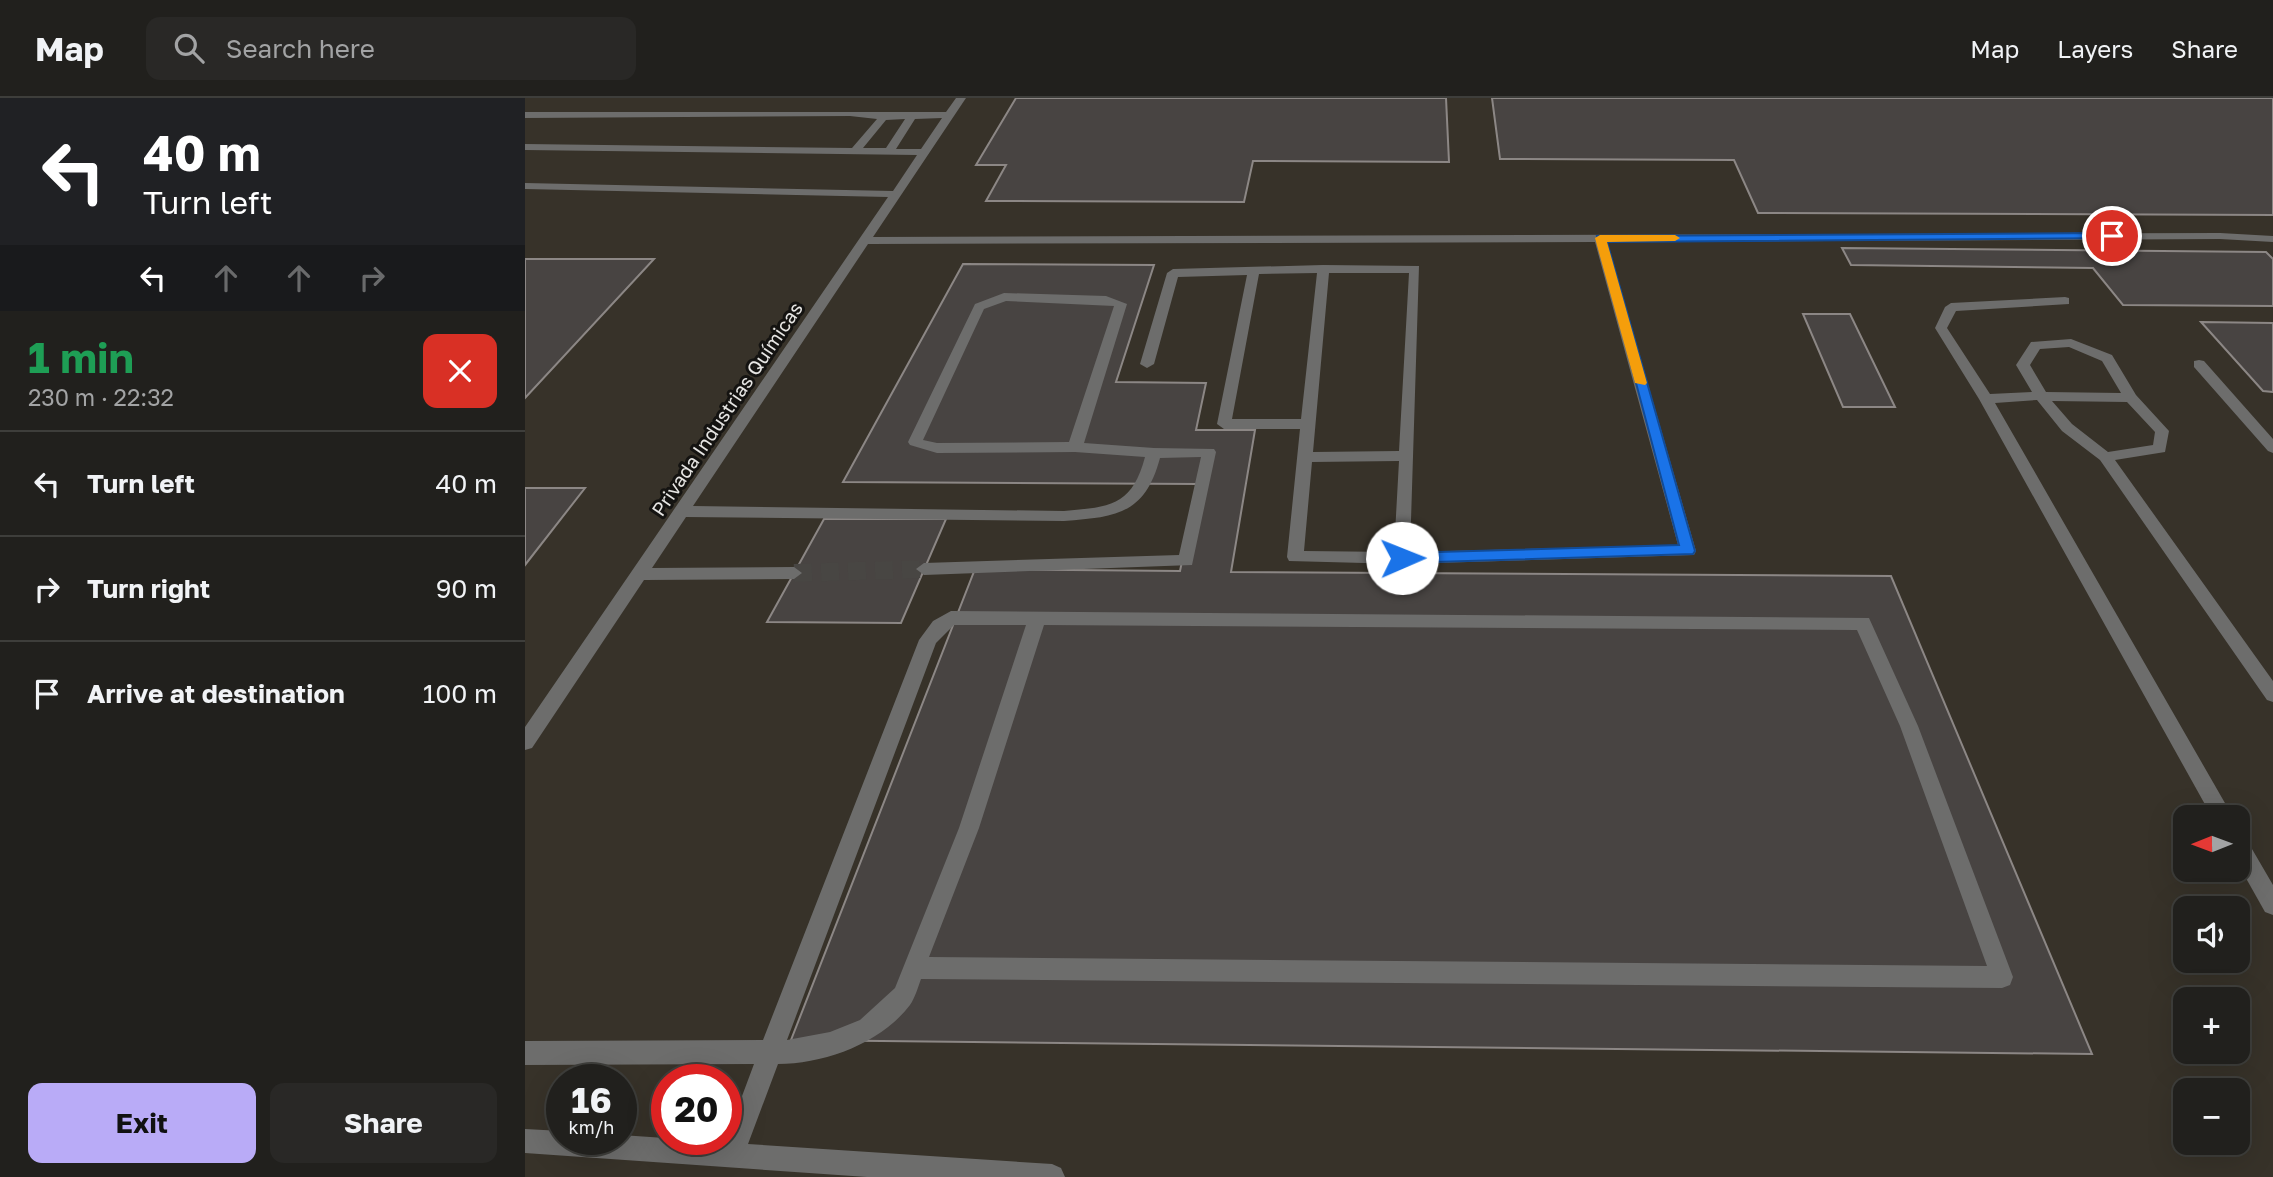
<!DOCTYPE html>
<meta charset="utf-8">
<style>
body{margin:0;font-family:"Golos Text",sans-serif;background:#292826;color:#f1f3f6;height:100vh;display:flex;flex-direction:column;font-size:26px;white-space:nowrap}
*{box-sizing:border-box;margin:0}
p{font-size:23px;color:#a2a3a4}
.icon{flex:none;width:38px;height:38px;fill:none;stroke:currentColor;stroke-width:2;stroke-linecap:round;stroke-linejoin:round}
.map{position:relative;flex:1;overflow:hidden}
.side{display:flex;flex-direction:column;background:#21201d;width:525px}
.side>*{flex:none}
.top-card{background:#202124;color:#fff;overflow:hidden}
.needle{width:46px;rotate:269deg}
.tools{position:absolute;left:1648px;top:707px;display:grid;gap:14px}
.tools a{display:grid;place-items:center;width:77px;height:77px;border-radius:14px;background:#21201d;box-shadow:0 7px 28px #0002,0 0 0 2px #3e3e3b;font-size:35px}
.speed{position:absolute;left:21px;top:966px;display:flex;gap:14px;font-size:35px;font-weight:700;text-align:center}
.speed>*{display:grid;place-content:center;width:91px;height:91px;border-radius:50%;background:#21201d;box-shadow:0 7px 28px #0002,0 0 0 2px #3e3e3b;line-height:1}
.speed small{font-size:18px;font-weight:400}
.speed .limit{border:10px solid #d22;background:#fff;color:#111}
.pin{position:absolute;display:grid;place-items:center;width:60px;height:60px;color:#fff;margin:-30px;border:4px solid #fff;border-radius:50%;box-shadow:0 2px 7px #0007}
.me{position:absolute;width:77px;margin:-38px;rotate:89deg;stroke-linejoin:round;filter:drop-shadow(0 0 5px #0008)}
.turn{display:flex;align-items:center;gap:24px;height:147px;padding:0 28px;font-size:32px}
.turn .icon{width:91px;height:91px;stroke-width:2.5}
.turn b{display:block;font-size:49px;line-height:60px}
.lanes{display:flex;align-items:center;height:66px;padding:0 28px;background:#0003;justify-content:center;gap:35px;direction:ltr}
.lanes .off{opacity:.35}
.round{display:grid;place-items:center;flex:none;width:74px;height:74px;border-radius:14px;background:#292826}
.overview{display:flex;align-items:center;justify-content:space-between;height:119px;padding:0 28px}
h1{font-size:42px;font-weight:700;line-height:52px;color:#1e9e55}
.primary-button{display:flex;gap:14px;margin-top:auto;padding:14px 28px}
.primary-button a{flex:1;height:80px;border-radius:14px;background:#b9abf7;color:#111;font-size:28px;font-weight:700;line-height:80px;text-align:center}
.primary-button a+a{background:#292826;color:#f1f3f6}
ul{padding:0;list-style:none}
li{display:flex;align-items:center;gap:21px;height:105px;padding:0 28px;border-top:2px solid #3e3e3b}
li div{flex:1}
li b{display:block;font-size:26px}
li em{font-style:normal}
header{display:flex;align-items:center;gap:42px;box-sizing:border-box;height:98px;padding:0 35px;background:#21201d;border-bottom:2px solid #3e3e3b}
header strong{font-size:33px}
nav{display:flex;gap:38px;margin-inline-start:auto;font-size:24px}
.search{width:490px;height:63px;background:#292826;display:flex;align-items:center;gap:18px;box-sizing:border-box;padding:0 24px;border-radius:14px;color:#a2a3a4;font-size:26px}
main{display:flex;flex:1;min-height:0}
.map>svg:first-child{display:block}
</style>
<header>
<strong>Map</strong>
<div class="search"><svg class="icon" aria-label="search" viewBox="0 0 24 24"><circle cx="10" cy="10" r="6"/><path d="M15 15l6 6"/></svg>Search here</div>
<nav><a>Map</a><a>Layers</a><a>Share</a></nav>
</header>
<main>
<section class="side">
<div class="top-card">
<div class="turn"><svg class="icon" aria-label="left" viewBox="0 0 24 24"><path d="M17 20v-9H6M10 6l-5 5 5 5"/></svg><div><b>40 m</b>Turn left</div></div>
<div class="lanes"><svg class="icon" aria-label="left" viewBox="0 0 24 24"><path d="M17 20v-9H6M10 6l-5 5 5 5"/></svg><svg class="icon off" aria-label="ahead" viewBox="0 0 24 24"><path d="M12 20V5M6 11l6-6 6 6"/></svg><svg class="icon off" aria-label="ahead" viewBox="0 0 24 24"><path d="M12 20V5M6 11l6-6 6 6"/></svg><svg class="icon off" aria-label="right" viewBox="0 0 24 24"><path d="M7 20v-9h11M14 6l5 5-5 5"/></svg></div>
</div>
<div class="overview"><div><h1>1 min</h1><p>230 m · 22:32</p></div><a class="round" style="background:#d93025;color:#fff"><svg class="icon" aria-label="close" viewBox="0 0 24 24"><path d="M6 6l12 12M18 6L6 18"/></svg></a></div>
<ul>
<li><svg class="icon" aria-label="left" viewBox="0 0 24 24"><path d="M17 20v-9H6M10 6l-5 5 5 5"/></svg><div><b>Turn left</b></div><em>40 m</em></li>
<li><svg class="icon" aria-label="right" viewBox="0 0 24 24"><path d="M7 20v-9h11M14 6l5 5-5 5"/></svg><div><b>Turn right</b></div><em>90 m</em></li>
<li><svg class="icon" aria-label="arrive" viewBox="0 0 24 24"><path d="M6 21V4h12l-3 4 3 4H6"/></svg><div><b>Arrive at destination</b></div><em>100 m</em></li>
</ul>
<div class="primary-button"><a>Exit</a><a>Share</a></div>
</section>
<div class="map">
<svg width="1748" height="1079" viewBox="0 0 1748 1079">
<rect width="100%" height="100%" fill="#2c2a27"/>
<!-- built -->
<path fill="#373229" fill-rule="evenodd" d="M 0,0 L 1748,0 L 1748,1079 L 0,1079 ZM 1661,719 L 1713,719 L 1713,772 L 1661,772 ZM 1661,810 L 1713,810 L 1713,863 L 1661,863 ZM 1661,901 L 1713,901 L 1713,954 L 1661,954 ZM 37,982 L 96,982 L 96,1041 L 37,1041 ZM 142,982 L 201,982 L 201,1041 L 142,1041 ZM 1661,992 L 1713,992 L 1713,1045 L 1661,1045 Z"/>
<!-- building -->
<path fill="#484442" stroke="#8c8785" stroke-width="2" d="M 491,0 L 921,0 L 924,64 L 728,63 L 719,104 L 461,103 L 481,67 L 451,67 Z
M 967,0 L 1748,0 L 1748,117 L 1233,115 L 1209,62 L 975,61 Z
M 1317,150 L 1741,154 L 1748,161 L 1748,208 L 1598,207 L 1568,170 L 1326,167 Z
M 0,161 L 129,161 L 0,300 Z
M 438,166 L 629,167 L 591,284 L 681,285 L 671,332 L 730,332 L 706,474 L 1366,478 L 1567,956 L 266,942 L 450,471 L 655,473 L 673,386 L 318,384 Z
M 1278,216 L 1325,216 L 1370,309 L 1318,309 Z
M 1676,224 L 1748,225 L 1748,294 L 1738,293 Z
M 0,390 L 60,390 L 0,467 Z
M 299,421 L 421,421 L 376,525 L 242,524 Z"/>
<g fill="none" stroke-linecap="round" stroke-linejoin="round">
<!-- minor-tunnel -->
<path stroke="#484643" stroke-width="18" stroke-dasharray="18 9" stroke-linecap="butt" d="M 269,475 L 399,471"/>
<!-- minor -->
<path fill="#6d6d6c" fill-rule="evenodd" d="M 431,0 L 441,0 L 348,139 L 1695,135 L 1748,138 L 1748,144 L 1695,141 L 1082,144 L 1171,453 L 1169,457 L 877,466 L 764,463 L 762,459 L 775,331 L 699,331 L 692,326 L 722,177 L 653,179 L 629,266 L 622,270 L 615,266 L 642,175 L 648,171 L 798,167 L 894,168 L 885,454 L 1153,447 L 1070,144 L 343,146 L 168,408 L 539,413 C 585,409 607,408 620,359 L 550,354 L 412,355 L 385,347 L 383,344 L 450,206 L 479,195 L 581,198 L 602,206 L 559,345 L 629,350 L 689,351 L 691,354 L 667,467 L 399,477 L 391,471 L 399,465 L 654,457 L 676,359 L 635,360 C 620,416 592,419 539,423 L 161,419 L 127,470 L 269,469 L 277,475 L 269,481 L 119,482 L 7,650 L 0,652 L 0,629 L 363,99 L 0,91 L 0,85 L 368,93 L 392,57 L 0,52 L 0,46 L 327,50 L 352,21 L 325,18 L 0,20 L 0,14 L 421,14 ZM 417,20 L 396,51 L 371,51 L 390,21 ZM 380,21 L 361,50 L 338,50 L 361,22 ZM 792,175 L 776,321 L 707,321 L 734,176 ZM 804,175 L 884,175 L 874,353 L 788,354 ZM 481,203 L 589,208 L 544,344 L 412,345 L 398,342 L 459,211 ZM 874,363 L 869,454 L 779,453 L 787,364 Z
M 1540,199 L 1544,200 L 1544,206 L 1431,213 L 1422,230 L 1465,296 L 1507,294 L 1491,267 L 1506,244 L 1546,241 L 1587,257 L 1611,297 L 1644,333 L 1640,354 L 1590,362 L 1748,583 L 1748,604 L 1742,602 L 1575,362 L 1537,333 L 1512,302 L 1470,305 L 1708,719 L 1687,719 L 1454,301 L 1410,230 L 1420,209 L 1426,205 ZM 1544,249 L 1577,263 L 1596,295 L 1521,294 L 1505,267 L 1515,251 ZM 1527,303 L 1602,304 L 1630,334 L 1628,347 L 1583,354 L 1547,326 Z
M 1674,262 L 1679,263 L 1748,341 L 1748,355 L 1743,353 L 1669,269 L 1669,263 Z
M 426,513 L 1344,520 L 1393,628 L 1488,879 L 1485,887 L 1477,890 L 396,881 C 393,889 390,900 385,907 C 356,945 300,966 253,966 L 223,1046 L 527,1066 L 536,1070 L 540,1079 L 342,1079 L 0,1055 L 0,1031 L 37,1033 L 37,1041 L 96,1041 L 96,1037 L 198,1044 L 201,1041 L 229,966 L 0,967 L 0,943 L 238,942 L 394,542 L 408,523 ZM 429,527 L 501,527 L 434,730 L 370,890 L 335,922 L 305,934 L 262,942 L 411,545 ZM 519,527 L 1332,532 L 1375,628 L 1462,868 L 404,859 L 454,730 Z
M 1713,737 L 1720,739 L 1748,787 L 1748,817 L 1740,814 L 1713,766 Z"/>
</g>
<!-- route -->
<path fill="#1a73e8" stroke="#114b97" stroke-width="2" d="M 1587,135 L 1591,136 L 1591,140 L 1082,144 L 1170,453 L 1168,456 L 877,465 L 870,460 L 877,455 L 1154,447 L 1072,138 Z"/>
<!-- slow -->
<path fill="#f59e0b" d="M 1075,137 L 1150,137 L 1155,140 L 1150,143 L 1082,144 L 1122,285 L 1120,287 L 1110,285 L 1070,140 Z"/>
<g text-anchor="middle" stroke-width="6" stroke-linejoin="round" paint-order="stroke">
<!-- street labels -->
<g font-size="19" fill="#e6e5e3" stroke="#141311">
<text transform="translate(202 311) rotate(-56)" y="7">Privada Industrias Químicas</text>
</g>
</g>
</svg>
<div class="tools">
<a><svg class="needle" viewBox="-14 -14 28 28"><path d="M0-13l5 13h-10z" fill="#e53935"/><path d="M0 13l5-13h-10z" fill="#a2a3a4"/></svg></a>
<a><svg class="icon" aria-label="sound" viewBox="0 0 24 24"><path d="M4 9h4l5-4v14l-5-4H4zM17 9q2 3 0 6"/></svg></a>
<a>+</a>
<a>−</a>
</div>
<div class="speed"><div>16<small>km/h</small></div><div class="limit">20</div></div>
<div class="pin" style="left:1587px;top:138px;background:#d93025"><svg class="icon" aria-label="arrive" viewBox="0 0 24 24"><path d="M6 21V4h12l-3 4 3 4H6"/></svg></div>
<svg class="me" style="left:877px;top:460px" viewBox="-20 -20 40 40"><circle r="19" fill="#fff"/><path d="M0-13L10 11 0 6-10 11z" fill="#1a73e8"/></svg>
</div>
</main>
